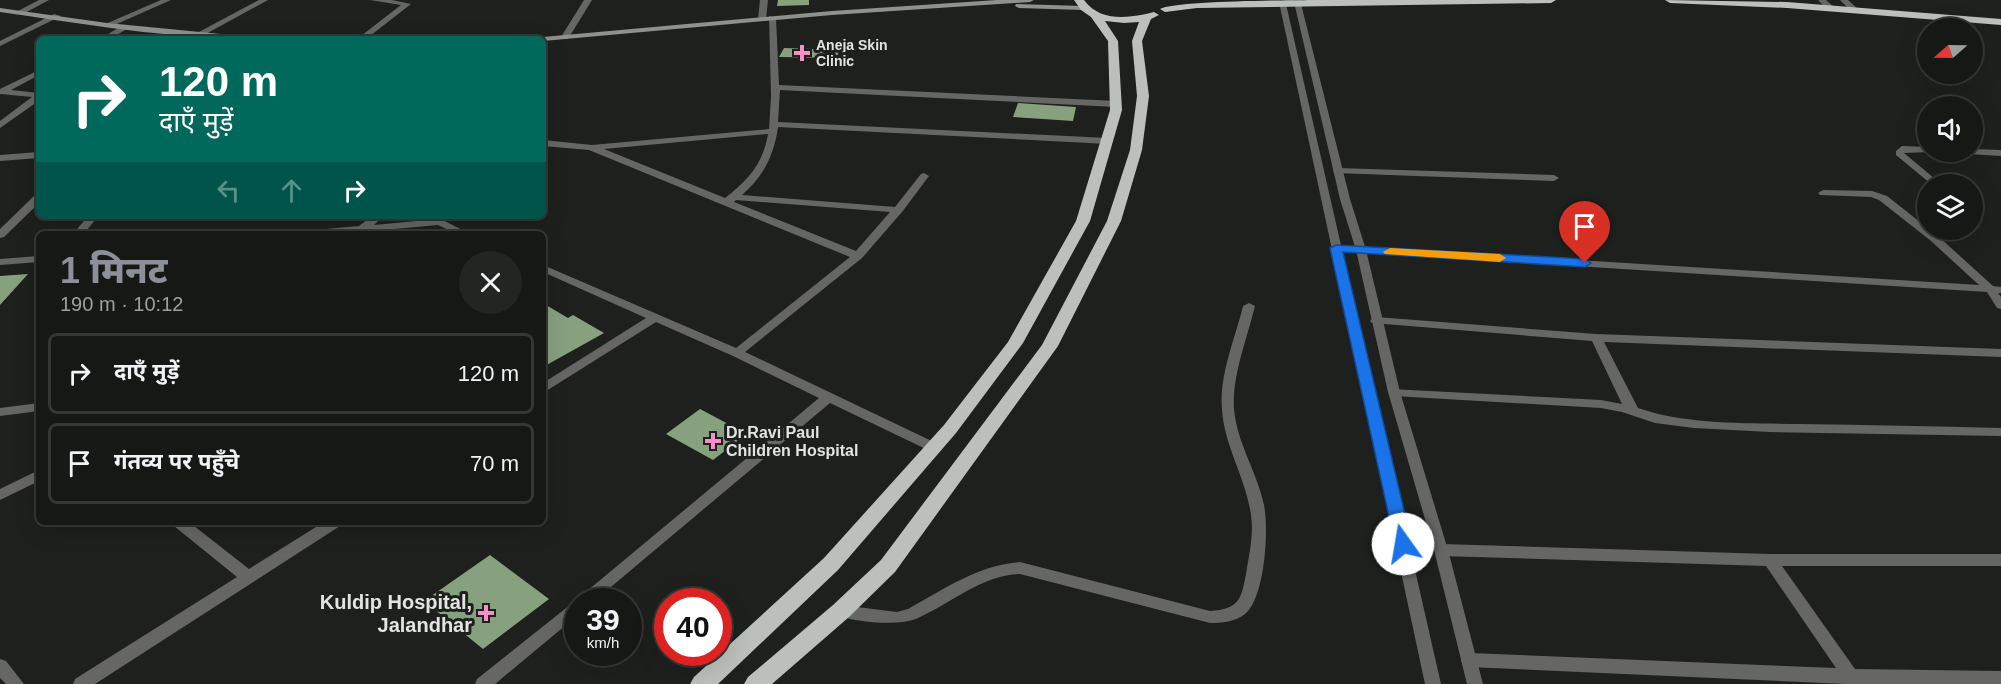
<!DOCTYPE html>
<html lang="hi">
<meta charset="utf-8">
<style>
body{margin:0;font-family:Helvetica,"Noto Sans Devanagari",sans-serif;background:#232522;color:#f1f3f6;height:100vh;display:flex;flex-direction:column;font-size:22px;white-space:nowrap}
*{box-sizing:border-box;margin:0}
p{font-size:20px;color:#9ea0a0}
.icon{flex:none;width:33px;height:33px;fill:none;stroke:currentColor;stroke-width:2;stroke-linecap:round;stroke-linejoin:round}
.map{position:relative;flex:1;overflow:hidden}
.sheet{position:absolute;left:36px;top:231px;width:510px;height:294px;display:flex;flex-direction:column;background:#161815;border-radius:9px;box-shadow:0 6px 24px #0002,0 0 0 2px #353734}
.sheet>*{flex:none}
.guide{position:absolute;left:36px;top:36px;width:510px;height:183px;border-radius:9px;box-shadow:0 6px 24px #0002,0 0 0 2px #353734;background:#00695c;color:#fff;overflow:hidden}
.needle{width:39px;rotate:250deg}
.tools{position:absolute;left:1917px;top:18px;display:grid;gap:12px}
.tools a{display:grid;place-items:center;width:66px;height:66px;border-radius:50%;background:#161815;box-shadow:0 6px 24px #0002,0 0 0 2px #353734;font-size:30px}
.speed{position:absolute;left:564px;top:588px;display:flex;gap:12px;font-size:30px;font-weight:700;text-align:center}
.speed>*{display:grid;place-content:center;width:78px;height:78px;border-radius:50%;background:#161815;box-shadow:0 6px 24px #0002,0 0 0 2px #353734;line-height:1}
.speed small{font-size:15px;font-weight:400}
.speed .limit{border:9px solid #d22;background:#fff;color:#111}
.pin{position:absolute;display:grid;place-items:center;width:51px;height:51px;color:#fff;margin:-62px -26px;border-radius:50% 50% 50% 0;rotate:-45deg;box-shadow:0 0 6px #0007}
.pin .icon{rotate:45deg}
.me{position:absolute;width:66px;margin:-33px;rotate:347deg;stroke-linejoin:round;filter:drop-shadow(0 0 4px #0008)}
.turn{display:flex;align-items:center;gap:21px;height:126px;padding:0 24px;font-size:27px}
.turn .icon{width:78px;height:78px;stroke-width:2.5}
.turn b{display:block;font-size:42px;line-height:51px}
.lanes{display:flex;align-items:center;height:57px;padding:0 24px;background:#0003;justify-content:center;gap:30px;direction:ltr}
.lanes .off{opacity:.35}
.round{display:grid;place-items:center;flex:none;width:63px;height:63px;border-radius:32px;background:#232522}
.summary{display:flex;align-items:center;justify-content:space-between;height:102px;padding:0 24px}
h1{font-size:36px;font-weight:800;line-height:45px;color:#8c9099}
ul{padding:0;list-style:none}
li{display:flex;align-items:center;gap:18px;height:81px;margin:0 12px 9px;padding:0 12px;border:3px solid #353734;border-radius:9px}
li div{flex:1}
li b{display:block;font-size:22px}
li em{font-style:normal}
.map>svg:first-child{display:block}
</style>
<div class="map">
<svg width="2001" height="684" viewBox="0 0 2001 684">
<rect width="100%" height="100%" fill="#1d201c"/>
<!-- building -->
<path fill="#87a07e" d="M 778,0 L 809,0 L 809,5 L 777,6 Z
M 784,48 L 840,50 L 836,58 L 779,57 Z
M 1018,103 L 1076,107 L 1073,121 L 1013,117 Z
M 28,274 L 0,305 L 0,276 Z
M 546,305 L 568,318 L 573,315 L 604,333 L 543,367 L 543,307 Z
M 700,409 L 747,434 L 713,460 L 666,434 Z
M 490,555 L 549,599 L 483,649 L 424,601 Z"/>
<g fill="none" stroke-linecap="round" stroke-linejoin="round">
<!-- minor -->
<path fill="#666765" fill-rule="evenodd" d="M 39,0 L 49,0 L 23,14 L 16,12 Z
M 161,0 L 171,0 L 110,27 L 103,25 Z
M 259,0 L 268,0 L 204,35 L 197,33 Z
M 370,0 L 392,0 L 411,4 L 366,39 L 357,39 L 401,5 Z
M 584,0 L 592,0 L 568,39 L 562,39 L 561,37 Z
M 760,0 L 768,0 L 766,19 L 762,21 L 758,19 Z
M 54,14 L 61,16 L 0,46 L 0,41 Z
M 769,16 L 776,18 L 779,85 L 1116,101 L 1120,104 L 1116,107 L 780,90 L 778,122 L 1108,138 L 1113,141 L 1108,144 L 778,127 C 774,155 764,176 742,195 L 895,207 L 921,174 L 924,173 L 929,176 L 902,212 L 862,258 L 745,352 L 938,444 L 940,447 L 938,450 L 928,450 L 830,403 L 593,602 L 578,602 L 578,615 L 495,684 L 475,684 L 477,679 L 575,601 L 819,398 L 733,356 L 656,322 L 543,393 L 543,383 L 646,318 L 543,272 L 543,265 L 736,348 L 850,257 L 589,150 L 543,146 L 543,140 L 592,145 L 769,129 L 771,96 ZM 768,134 C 763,164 748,180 725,198 L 604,149 ZM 736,200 L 890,212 L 856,251 L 734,202 Z
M 123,25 L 130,27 L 110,39 L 100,39 Z
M 39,70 L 39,75 L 11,90 L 39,93 L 37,102 L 0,128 L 0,121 L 32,97 L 0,94 L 0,89 Z
M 1902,146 L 1928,147 L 1928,152 L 1931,152 L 1904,153 L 1941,184 L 1931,184 L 1896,155 L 1896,151 Z
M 1972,149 L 2001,150 L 2001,156 L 1969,154 L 1968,152 L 1972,152 Z
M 39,152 L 39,158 L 0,161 L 0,155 Z
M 1338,168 L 1554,175 L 1559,178 L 1554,181 L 1335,173 L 1333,171 Z
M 1823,190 L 1872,191 L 1887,196 L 1939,237 L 1993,286 L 2001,287 L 2001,293 L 1998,293 L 2001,297 L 2001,309 L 1997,308 L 1987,292 L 1336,251 L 1331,248 L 1336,245 L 1979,285 L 1931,241 L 1879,200 L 1871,197 L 1820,195 L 1818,193 Z
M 39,194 L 39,203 L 4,237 L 0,238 L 0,229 L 35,195 Z
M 88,216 L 98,216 L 84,234 L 73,234 Z
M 372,216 L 383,216 L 374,225 L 427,220 L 427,216 L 435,216 L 470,234 L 457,234 L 438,225 L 339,234 L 299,234 L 304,231 L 359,226 Z
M 39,256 L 39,262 L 0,265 L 0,259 Z
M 1249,303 L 1255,306 C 1247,339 1232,375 1234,409 C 1237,443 1257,472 1264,505 C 1269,529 1265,598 1245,614 C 1235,622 1222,623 1210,623 L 1020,574 C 980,576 954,602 918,618 C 898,627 856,622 835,615 L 833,611 L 835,607 L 841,605 L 897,612 L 908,609 C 944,589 978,565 1020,562 L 1210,611 C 1239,609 1241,600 1246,574 C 1249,555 1254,534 1251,515 C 1246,478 1224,446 1222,409 C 1219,375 1235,339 1243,306 Z
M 1376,317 L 1596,334 L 2001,349 L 2001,357 L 1604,342 L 1638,408 C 1687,425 1748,423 1800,424 C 1867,425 1934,426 2001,428 L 2001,436 L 1770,432 L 1694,428 L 1655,423 L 1622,412 L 1601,408 L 1394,396 L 1390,395 L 1388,392 L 1390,389 L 1601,400 L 1622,404 L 1592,341 L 1372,323 L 1370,321 L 1372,319 Z
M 39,403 L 39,411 L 0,416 L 0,408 Z
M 39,470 L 39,481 L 0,500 L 0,489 Z
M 172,522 L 189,522 L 249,569 L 324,522 L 342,522 L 340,526 L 95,684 L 73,684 L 75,679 L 237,577 L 174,526 Z
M 1441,544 L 1770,554 L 2001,554 L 2001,566 L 1782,566 L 1855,669 L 2001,671 L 2001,684 L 1846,684 L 1469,667 L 1463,665 L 1461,660 L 1463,655 L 1469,653 L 1836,668 L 1766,566 L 1441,556 L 1436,554 L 1434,550 L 1436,546 Z
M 0,659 L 6,661 L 24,684 L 6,684 L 0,678 Z"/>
<!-- tertiary -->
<path fill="#666765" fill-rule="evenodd" d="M 1818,0 L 1826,0 L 1835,8 L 1828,10 Z
M 1840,0 L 1848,0 L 1859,10 L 1852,12 Z
M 1279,2 L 1286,4 L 1441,684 L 1425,684 Z
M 1294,2 L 1301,4 L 1350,199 L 1366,250 L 1400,392 L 1448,550 L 1483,684 L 1467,684 L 1434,550 L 1388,392 L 1356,250 L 1340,199 Z"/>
<!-- secondary -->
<path fill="#8e918d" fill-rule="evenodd" d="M 997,0 L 1034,0 L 1030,2 L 832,15 L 543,41 L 543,39 L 539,39 L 543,37 L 832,11 Z
M 1016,4 L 1083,6 L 1087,8 L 1083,10 L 1019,8 L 1015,6 Z
M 0,8 L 107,23 L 252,37 L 256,39 C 170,39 84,24 0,12 Z"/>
<!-- trunk -->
<path fill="#bcc0bb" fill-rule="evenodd" d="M 1074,0 L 1084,0 C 1101,23 1130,18 1154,12 L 1159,15 L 1151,19 L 1142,41 L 1149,96 L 1142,150 L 1121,221 L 1058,346 L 895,572 L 849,617 L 772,684 L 744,684 L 748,677 L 833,605 L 881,560 L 1042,345 L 1107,221 L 1130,150 L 1137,96 L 1132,41 L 1139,22 L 1124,23 L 1105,21 L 1118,41 L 1122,110 L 1090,221 L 1023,343 L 956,433 L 838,570 L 718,684 L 690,684 L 694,677 L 824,558 L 944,425 L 1008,342 L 1076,221 L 1110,110 L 1108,41 L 1091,17 L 1081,10 Z
M 1342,0 L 1556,0 L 1551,3 L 1197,8 L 1165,12 L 1160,9 C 1176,0 1313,0 1342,0 Z
M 1665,0 L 1787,2 L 2001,19 L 2001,25 L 1787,8 L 1670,3 Z"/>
</g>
<!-- route -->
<path fill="#1a73e8" stroke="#114b97" stroke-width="1.5" d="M 1336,245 L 1585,259 L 1591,263 L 1585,267 L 1343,252 L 1412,544 L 1409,549 L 1403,551 L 1397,549 L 1395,544 L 1330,248 Z"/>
<!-- slow -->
<path fill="#f59e0b" d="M 1390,248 L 1500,254 L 1506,258 L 1500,262 L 1385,254 L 1383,252 Z"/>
<!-- markers -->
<g fill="#f98fc9" stroke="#1d201c" stroke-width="2">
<path d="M799 44h6v6h6v6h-6v6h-6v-6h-6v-6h6z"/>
<path d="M710 432h6v6h6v6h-6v6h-6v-6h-6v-6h6z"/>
<path d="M483 604h6v6h6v6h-6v6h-6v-6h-6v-6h6z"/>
</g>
<g text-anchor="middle" stroke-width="6" stroke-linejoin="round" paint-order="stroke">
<!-- far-poi labels -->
<g font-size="14" font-weight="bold" fill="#e2e4e1" stroke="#1d201c" text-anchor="start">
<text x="816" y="50">Aneja Skin<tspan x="816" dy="16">Clinic</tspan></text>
</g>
<!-- poi labels -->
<g font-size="16" font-weight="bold" fill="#e2e4e1" stroke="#1d201c" text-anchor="start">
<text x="726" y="438">Dr.Ravi Paul<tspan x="726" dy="18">Children Hospital</tspan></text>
</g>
<!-- near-poi labels -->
<g font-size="20" font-weight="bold" fill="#e2e4e1" stroke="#1d201c" text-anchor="end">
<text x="472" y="609">Kuldip Hospital,<tspan x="472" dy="23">Jalandhar</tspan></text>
</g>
</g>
</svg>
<div class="tools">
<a><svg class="needle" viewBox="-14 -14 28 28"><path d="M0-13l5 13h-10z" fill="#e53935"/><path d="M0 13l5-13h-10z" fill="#9ea0a0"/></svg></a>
<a><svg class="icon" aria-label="sound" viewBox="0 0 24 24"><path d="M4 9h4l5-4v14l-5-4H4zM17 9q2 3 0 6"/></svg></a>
<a><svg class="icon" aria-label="layers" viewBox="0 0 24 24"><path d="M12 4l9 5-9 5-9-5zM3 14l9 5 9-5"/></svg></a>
</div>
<div class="speed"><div>39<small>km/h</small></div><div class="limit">40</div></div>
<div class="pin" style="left:1585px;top:263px;background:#d93025"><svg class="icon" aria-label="arrive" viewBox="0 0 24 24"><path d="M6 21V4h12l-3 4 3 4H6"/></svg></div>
<svg class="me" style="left:1403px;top:544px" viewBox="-20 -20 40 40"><circle r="19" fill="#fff"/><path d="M0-13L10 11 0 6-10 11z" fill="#1a73e8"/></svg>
<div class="guide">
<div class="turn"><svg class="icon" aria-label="right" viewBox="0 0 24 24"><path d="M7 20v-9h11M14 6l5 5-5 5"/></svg><div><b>120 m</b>दाएँ मुड़ें</div></div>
<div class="lanes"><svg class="icon off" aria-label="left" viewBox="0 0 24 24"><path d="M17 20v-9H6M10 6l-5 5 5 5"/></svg><svg class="icon off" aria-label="ahead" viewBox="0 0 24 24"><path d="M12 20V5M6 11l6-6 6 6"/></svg><svg class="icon" aria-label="right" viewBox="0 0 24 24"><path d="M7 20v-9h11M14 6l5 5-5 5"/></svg></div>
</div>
<section class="sheet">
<div class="summary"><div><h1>1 मिनट</h1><p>190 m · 10:12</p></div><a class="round"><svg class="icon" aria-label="close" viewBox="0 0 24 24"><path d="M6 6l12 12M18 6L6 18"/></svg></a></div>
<ul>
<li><svg class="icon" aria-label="right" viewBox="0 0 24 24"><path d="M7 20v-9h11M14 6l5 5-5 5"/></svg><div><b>दाएँ मुड़ें</b></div><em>120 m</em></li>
<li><svg class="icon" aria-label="arrive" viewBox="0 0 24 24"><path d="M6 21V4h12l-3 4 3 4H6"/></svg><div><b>गंतव्य पर पहुँचे</b></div><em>70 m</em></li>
</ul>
</section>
</div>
